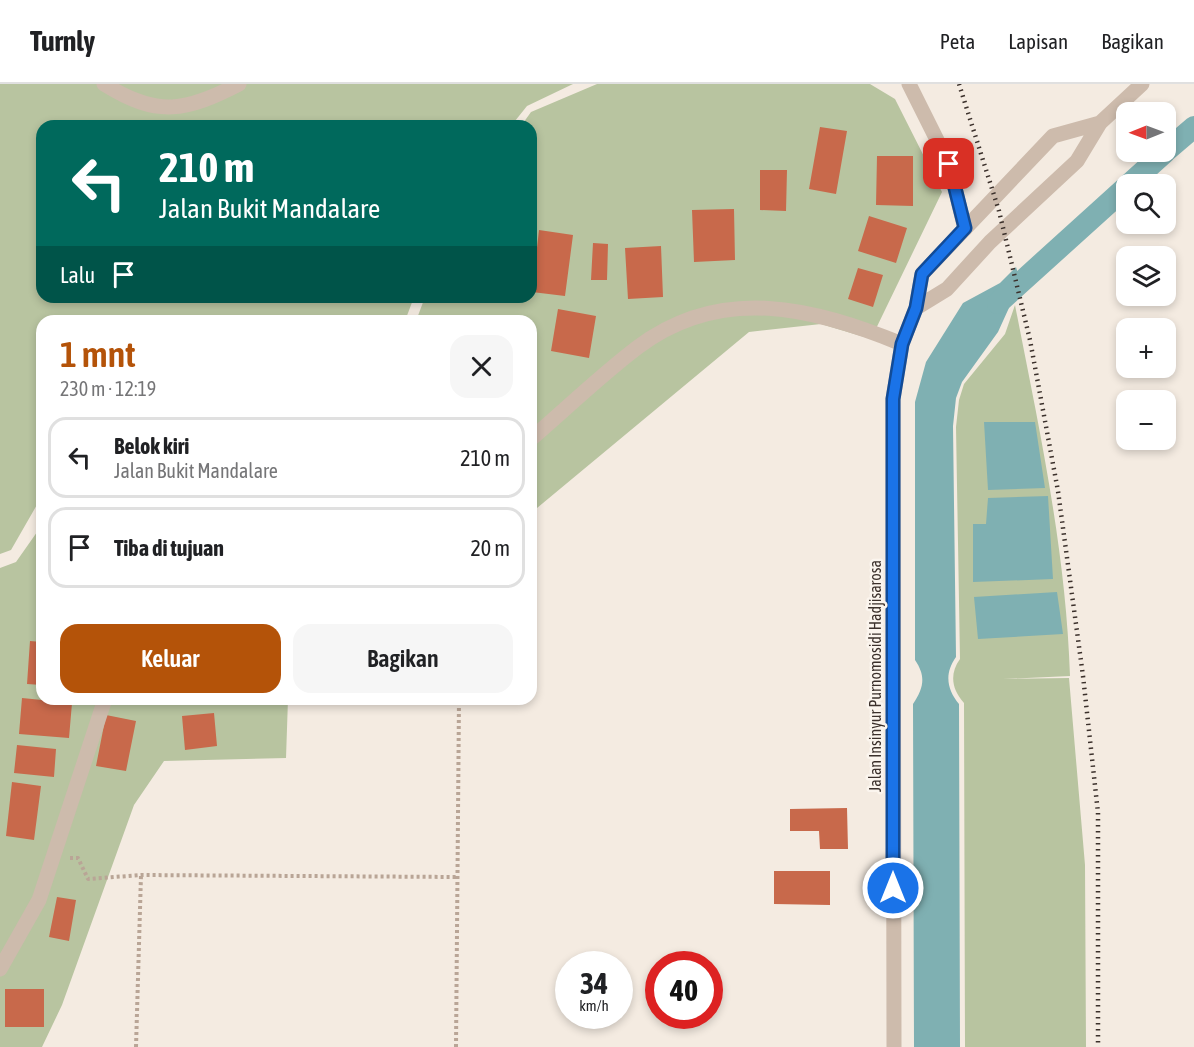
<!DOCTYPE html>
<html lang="id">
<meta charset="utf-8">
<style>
body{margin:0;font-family:"Asap Condensed",sans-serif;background:#f6f6f6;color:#202124;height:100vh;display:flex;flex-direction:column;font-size:22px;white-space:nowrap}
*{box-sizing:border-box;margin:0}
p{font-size:20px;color:#757577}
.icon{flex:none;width:33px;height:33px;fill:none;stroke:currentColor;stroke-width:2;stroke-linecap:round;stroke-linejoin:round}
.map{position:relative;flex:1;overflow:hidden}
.drawer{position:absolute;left:36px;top:231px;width:501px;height:390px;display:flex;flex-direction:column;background:#fff;border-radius:18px;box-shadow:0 3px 9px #0003}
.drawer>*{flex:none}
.guide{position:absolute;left:36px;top:36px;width:501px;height:183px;border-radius:18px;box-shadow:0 3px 9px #0003;background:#00695c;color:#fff;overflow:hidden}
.needle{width:39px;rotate:269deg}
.buttons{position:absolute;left:1116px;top:18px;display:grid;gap:12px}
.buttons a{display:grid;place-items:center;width:60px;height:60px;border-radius:12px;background:#fff;box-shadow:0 3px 9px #0003;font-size:30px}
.speed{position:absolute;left:555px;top:867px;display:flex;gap:12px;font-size:30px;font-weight:700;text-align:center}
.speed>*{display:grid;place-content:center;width:78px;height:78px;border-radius:50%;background:#fff;box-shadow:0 3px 9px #0003;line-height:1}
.speed small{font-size:15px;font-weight:400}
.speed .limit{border:9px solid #d22;background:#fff;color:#111}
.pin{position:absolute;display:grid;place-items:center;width:51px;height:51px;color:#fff;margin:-26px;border-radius:12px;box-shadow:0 3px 9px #0006}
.me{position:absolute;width:66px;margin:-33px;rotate:0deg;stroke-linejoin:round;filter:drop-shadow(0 0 4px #0008)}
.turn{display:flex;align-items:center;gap:21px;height:126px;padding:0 24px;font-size:27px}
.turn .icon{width:78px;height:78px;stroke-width:2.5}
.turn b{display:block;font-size:42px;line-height:51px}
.then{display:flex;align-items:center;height:57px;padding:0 24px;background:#0003;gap:12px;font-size:22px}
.round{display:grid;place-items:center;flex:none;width:63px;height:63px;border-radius:18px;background:#f6f6f6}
.headline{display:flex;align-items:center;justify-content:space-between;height:102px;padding:0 24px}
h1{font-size:36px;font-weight:600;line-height:45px;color:#b45309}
.action{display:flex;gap:12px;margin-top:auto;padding:12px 24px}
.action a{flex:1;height:69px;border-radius:18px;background:#b45309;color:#fff;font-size:24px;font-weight:600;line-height:69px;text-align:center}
.action a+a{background:#f6f6f6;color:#202124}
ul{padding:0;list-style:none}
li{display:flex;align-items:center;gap:18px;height:81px;margin:0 12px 9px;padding:0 12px;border:3px solid #e0e0e0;border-radius:18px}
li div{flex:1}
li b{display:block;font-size:22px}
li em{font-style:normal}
header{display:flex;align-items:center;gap:36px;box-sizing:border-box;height:84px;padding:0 30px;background:#fff;border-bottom:2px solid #e0e0e0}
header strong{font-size:28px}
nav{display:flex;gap:33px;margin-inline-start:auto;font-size:21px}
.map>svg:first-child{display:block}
</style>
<header>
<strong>Turnly</strong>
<nav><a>Peta</a><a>Lapisan</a><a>Bagikan</a></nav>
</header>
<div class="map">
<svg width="1194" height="963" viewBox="0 0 1194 963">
<rect width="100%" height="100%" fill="#f4ebe1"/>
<!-- green -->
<path fill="#b8c4a0" d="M 0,0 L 573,0 L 527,22 L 511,42 L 42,42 L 42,213 L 414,213 L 405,237 L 42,237 L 42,412 L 11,466 L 0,470 Z
M 870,0 L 895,15 L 942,108 L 871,255 L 821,240 L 749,248 L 531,429 L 531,237 L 416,237 L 425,213 L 531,213 L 531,42 L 521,42 L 531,28 L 597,0 Z
M 1015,221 C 1039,344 1066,466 1070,592 L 1003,595 L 1069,594 L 1085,781 L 1086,963 L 965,963 L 964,619 C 952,606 949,590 960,575 L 956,343 L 959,316 L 964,300 L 1005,250 Z
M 42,441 L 42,615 L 288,615 L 286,674 L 164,677 L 134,721 L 62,921 L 42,963 L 0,963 L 0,484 L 16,478 Z"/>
<!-- water -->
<path fill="#7fb0b2" d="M 1016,183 L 1023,206 L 1013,215 L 998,248 L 962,298 L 956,314 L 953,342 L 956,573 C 944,590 947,605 959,620 L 960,963 L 914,963 L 913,620 C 924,604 926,592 915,576 L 915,318 L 926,278 L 963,219 L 1000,199 Z
M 984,338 L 1035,338 L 1045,404 L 988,406 Z
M 1048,412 L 1053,495 L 973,498 L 973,440 L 986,440 L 988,414 Z
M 1057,508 L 1063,550 L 978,555 L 974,513 Z"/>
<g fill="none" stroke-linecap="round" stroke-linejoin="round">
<!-- canal -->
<path stroke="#7fb0b2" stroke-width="22" d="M 1166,67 L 1194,43
M 998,219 L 1165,68"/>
</g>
<!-- building -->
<path fill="#c8694b" d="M 820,43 L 847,47 L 836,110 L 809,105 Z
M 877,72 L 913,72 L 913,122 L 876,121 Z
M 760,86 L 787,86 L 786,127 L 760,126 Z
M 734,125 L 735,176 L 694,178 L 692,126 Z
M 869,132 L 907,144 L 896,179 L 858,167 Z
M 539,146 L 573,151 L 565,212 L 532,208 Z
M 593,159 L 608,160 L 607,196 L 591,196 Z
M 661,162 L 663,213 L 628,215 L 625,164 Z
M 858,184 L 883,191 L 873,223 L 848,215 Z
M 558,225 L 596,232 L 589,274 L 551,267 Z
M 30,557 L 42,558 L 42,601 L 27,600 Z
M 22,614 L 72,619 L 69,654 L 19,650 Z
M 214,629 L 217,662 L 185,666 L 182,632 Z
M 106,631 L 136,637 L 126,687 L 96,682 Z
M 17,661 L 56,665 L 54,693 L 14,689 Z
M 12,698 L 41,702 L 34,756 L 6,752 Z
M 847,724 L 848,765 L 820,765 L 819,747 L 790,747 L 790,725 Z
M 774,787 L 830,787 L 830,821 L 774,820 Z
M 57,813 L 76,816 L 69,857 L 49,853 Z
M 5,905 L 44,905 L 44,943 L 5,943 Z"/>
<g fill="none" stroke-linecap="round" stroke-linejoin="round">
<!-- path -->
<path stroke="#b9a596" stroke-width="4" stroke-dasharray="3 3" stroke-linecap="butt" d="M 70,774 L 78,774 L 88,795 L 141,791 L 457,793
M 136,963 L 141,791
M 456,963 L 459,615"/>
<!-- minor -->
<path stroke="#cdbbac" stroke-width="15" d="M 104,0 C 158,34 186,27 239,0
M 909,0 L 949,80 L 965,145
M 916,224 L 947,205 L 990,158 L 1077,77 L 1100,39 L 1142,0
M 531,355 C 567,324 601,291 638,263 C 722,200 814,224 902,260
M 0,885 L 39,816 L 105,615
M 894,963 L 893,315 L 902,260 L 916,224 L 922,190 L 1053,52 L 1100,39"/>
<!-- rail -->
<path stroke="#3b302b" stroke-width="4.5" stroke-dasharray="1.5 4.5" stroke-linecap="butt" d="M 959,0 L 999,127 L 1030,256 L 1058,407 L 1083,592 L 1098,729 L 1098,963"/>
</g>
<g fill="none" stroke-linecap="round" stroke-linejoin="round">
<!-- route casing -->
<g stroke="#114b97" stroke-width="15">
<path id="route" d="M 893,804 L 893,315 L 902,260 L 916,224 L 922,190 L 965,144 L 949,80"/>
</g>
<!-- route -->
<use href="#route" stroke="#1a73e8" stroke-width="10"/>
</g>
<g text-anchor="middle" stroke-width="5" stroke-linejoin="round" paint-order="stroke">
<!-- street labels -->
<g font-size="16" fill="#3b302b" stroke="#fbf5ee">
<text transform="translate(875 592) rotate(-90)" y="6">Jalan Insinyur Purnomosidi Hadjisarosa</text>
</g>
</g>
</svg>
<div class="buttons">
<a><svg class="needle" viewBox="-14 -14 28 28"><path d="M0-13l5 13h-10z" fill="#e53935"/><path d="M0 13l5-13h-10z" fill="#757577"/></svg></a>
<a><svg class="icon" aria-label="search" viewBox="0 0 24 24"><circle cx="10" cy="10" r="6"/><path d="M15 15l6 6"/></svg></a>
<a><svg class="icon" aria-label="layers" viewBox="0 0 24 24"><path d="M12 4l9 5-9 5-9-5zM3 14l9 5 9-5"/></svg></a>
<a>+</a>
<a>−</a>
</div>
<div class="speed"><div>34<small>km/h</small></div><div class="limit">40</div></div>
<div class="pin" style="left:949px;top:80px;background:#d93025"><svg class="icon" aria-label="arrive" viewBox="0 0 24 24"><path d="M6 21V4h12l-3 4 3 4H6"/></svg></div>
<svg class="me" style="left:893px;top:804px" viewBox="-20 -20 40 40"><circle r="17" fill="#1a73e8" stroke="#fff" stroke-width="3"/><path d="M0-11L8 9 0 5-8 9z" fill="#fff"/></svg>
<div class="guide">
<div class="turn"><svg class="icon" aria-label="left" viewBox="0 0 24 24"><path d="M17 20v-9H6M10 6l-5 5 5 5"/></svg><div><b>210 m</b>Jalan Bukit Mandalare</div></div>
<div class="then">Lalu<svg class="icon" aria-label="arrive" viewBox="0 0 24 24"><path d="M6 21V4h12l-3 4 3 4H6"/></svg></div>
</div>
<section class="drawer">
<div class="headline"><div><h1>1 mnt</h1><p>230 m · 12:19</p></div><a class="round"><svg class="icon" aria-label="close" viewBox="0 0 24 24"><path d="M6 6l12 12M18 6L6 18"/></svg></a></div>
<ul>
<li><svg class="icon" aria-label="left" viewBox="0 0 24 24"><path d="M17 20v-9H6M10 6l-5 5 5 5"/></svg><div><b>Belok kiri</b><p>Jalan Bukit Mandalare</p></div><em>210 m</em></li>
<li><svg class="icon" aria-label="arrive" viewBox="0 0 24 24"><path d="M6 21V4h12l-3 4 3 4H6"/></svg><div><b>Tiba di tujuan</b></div><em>20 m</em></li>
</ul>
<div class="action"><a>Keluar</a><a>Bagikan</a></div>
</section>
</div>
